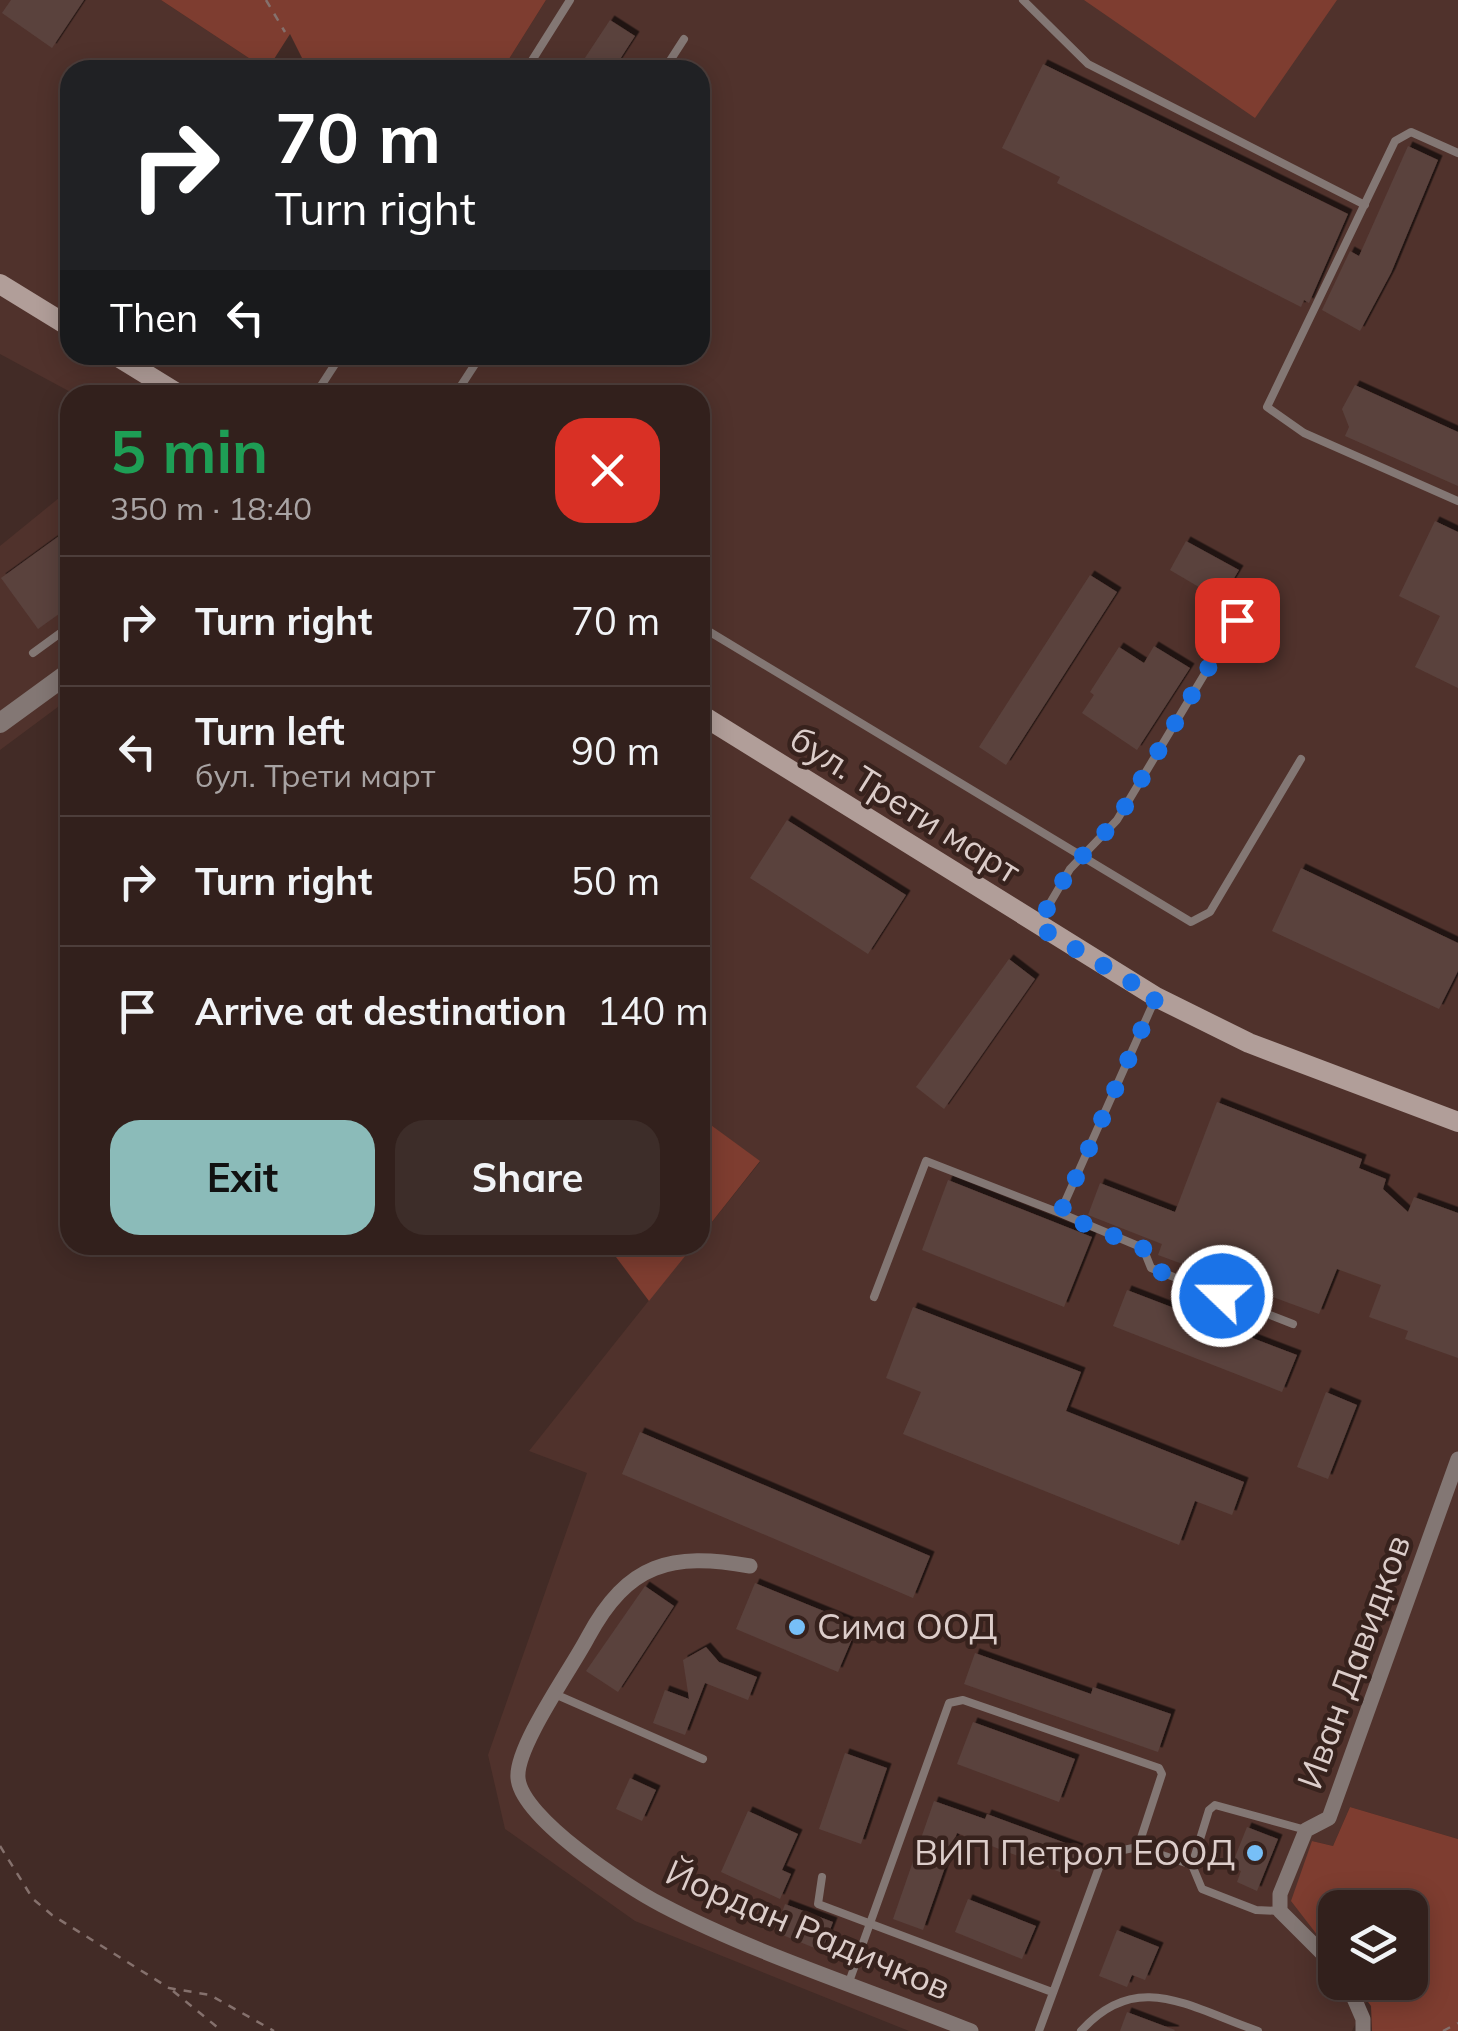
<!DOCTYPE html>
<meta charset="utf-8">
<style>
body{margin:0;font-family:Mulish,sans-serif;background:#3d2d29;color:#f1f3f6;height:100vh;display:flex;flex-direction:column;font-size:38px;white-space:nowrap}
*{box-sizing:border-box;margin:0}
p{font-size:32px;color:#a8a3a3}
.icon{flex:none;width:55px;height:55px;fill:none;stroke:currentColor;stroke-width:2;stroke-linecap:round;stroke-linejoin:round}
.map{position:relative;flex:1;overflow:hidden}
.panel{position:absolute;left:60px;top:385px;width:650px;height:870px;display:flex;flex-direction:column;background:#32201c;border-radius:30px;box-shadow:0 5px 25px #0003,0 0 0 2px #4d3e3b}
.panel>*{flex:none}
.top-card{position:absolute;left:60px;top:60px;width:650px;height:305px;border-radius:30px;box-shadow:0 5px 25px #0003,0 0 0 2px #4d3e3b;background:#202124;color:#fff;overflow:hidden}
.tools{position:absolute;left:1318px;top:1890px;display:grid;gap:20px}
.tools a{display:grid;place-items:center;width:110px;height:110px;border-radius:20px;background:#32201c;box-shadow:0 5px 25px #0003,0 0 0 2px #4d3e3b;font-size:50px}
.pin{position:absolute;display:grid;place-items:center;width:85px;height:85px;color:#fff;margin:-42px;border-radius:20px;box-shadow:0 5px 15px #0006}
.me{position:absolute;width:110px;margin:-55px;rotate:292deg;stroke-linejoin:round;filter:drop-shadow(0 0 8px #0008)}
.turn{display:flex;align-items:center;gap:35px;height:210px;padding:0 50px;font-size:45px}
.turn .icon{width:130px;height:130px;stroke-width:2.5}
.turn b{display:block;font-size:70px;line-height:85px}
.then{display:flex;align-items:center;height:95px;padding:0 50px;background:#0003;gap:20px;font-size:38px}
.round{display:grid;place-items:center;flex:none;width:105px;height:105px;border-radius:30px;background:#3d2d29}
.headline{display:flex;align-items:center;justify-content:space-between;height:170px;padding:0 50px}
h1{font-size:60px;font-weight:700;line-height:75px;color:#1e9e55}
.button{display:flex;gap:20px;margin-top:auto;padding:20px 50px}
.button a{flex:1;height:115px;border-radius:30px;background:#8bbbb9;color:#111;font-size:40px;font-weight:700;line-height:115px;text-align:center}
.button a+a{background:#3d2d29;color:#f1f3f6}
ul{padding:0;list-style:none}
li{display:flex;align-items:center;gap:30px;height:130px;padding:0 50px;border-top:2px solid #4d3e3b}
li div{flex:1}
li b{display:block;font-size:38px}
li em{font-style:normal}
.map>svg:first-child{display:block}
</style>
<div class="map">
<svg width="1458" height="2031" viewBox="0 0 1458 2031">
<defs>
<filter id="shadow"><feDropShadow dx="4.5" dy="-4.5" stdDeviation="0" flood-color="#0009"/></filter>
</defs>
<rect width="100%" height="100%" fill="#422b26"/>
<!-- built -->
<path fill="#50322c" d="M 0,0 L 161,0 L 267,70 L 70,70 L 70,355 L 700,355 L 700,70 L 502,70 L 546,0 L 1458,0 L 1458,1839 L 1350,1807 L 1333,1846 L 1312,1841 L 1335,1958 L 1335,1982 L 1354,1983 L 1367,2000 L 1352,2031 L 909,2031 L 635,1921 L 505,1829 L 488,1755 L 587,1473 L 529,1451 L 693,1245 L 700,1245 L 700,1237 L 760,1162 L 700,1117 L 700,395 L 76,395 L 0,354 Z
M 70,489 L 70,698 L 0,750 L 0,546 Z"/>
<!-- green -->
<path fill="#7e3d30" d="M 161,0 L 546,0 L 502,70 L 308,70 L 290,34 L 267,70 Z
M 1084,0 L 1337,0 L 1255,118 Z
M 700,1117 L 760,1161 L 700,1237 Z
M 607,1245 L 694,1245 L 649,1301 Z
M 1350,1807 L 1458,1839 L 1458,2031 L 1372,2031 L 1371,2006 L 1354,1983 L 1410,1982 L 1410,1908 L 1335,1908 L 1335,1958 L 1291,1901 L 1312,1841 L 1333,1846 Z"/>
<!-- building -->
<path fill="#5a423d" filter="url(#shadow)" d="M 11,0 L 84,0 L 52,48 L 2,13 Z
M 610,20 L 635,36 L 613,70 L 577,70 Z
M 1043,64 L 1348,214 L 1309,303 L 1304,300 L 1301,307 L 1057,183 L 1060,177 L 1002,148 Z
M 1408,146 L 1438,160 L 1391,273 L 1360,331 L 1322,310 L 1350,251 L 1359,256 Z
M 1355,385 L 1458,432 L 1458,486 L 1345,436 L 1349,427 L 1342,409 Z
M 1435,521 L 1458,532 L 1458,688 L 1415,667 L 1440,616 L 1399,596 Z
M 70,528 L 70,606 L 38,629 L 1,578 Z
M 1186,541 L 1239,570 L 1221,600 L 1170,570 Z
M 1090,575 L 1117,592 L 1006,765 L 979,747 Z
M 1154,646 L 1190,668 L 1137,750 L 1082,713 L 1094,695 L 1090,692 L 1119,647 L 1144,663 Z
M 787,820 L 906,895 L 868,954 L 750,878 Z
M 1301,868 L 1458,943 L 1458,971 L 1439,1009 L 1272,931 Z
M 1009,959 L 1035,979 L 944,1109 L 916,1087 Z
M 1217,1102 L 1362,1159 L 1359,1168 L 1386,1179 L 1383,1189 L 1408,1212 L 1414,1197 L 1458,1213 L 1458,1358 L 1405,1339 L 1408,1331 L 1369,1317 L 1381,1285 L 1337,1269 L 1319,1314 L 1158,1255 L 1162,1244 L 1088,1215 L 1100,1183 L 1175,1212 Z
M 948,1180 L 1092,1237 L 1064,1307 L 922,1250 Z
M 1127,1290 L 1297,1355 L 1282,1392 L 1113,1326 Z
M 913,1307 L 1081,1372 L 1066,1411 L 1244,1482 L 1232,1515 L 1195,1501 L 1179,1545 L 903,1434 L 921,1392 L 886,1378 Z
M 1326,1392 L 1357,1405 L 1328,1479 L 1297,1467 Z
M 640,1432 L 930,1556 L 913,1598 L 622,1474 Z
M 755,1583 L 858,1625 L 838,1672 L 736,1629 Z
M 645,1586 L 674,1606 L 618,1692 L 586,1671 Z
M 706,1647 L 719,1662 L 757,1677 L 748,1700 L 705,1683 L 685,1735 L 653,1723 L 665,1690 L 689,1699 L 683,1660 Z
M 975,1653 L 1091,1694 L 1093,1687 L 1171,1714 L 1158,1752 L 964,1684 Z
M 973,1722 L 1075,1759 L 1059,1802 L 957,1764 Z
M 845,1753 L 887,1768 L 861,1844 L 819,1829 Z
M 630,1778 L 656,1790 L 642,1821 L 616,1809 Z
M 934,1801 L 985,1819 L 987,1814 L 1079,1848 L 1068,1875 L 957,1833 L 923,1930 L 893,1919 Z
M 748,1811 L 798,1834 L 782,1870 L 791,1874 L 780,1899 L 721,1872 Z
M 1247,1827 L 1278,1839 L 1257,1891 L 1237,1882 L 1241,1871 L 1231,1867 Z
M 968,1899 L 1036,1926 L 1022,1959 L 955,1932 Z
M 785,1904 L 833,1922 L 822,1951 L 775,1932 Z
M 1117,1930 L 1159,1947 L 1145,1980 L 1132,1975 L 1127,1987 L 1099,1976 Z
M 1127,2012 L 1175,2030 L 1174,2031 L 1120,2031 Z"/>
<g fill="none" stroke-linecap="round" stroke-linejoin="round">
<!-- path -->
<path stroke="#85716d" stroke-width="2.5" stroke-dasharray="8 8" stroke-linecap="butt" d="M 266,0 L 285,32
M 0,1846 L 33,1899 L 52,1915 L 169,1988 L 210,1995 L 274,2031
M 173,1991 L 222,2031
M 1443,2031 L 1458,2023"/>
<!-- service -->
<path stroke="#837774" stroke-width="8" d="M 1023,0 L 1088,64 L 1365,205
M 526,70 L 570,0
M 664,70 L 684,39
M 1458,153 L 1411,132 L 1395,141 L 1267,407 L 1304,433 L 1458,501
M 315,395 L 341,355
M 455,395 L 481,355
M 700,626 L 1191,922 L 1210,912 L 1301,759
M 33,653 L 70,626
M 1039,922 L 1070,869 L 1117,820 L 1237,620
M 1060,1213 L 1143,1248 L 1151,1268 L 1293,1324
M 874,1297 L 926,1161 L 1060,1213 L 1156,997
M 557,1695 L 703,1759
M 1192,1865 L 1202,1889 L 1256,1910 L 1280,1911
M 822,1877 L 818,1904 L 1052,1992
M 849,1982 L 949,1703 L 963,1700 L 1159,1768 L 1162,1774 L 1138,1847
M 1039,2031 L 1104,1854 L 1138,1847 L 1192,1865 L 1209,1810 L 1215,1805 L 1306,1830
M 1081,2031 C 1137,1968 1190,2008 1258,2031"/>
<!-- minor -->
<path stroke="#837774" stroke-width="15" d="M 750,1566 C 671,1552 628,1563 588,1637 C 572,1668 515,1747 518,1778 C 521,1818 627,1887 662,1905 C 755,1954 872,1991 971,2031
M 1335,1966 L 1280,1911 L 1280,1894 L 1306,1830 L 1329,1818 L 1458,1459
M 1347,1982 L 1363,2019 L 1363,2031"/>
<!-- tertiary -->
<path stroke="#837774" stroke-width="20" d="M 0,723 L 70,672"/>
<!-- secondary -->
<path stroke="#b19e99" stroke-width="20" d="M 0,284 L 70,327
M 115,355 L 180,395
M 700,714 L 1156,997 L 1249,1043 L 1458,1122"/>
</g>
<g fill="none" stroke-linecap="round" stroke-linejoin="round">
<!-- route -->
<path stroke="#1a73e8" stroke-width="18" stroke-dasharray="0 32.4" d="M 1222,1296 L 1151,1268 L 1143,1248 L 1060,1214 L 1156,997 L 1037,926 L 1070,869 L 1117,820 L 1237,620"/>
</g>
<!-- markers -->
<g fill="#77bff7" stroke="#37221d" stroke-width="4">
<circle cx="797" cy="1627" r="10"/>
<circle cx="1255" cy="1853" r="10"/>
</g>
<g text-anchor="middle" stroke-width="9" stroke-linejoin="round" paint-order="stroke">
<!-- street labels -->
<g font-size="35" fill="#dccdca" stroke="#37221d">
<text transform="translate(905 805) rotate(32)" y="12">бул. Трети март</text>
<text transform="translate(1354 1662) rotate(-70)" y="12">Иван Давидков</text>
<text transform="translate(808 1930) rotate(23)" y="12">Йордан Радичков</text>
</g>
<!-- poi labels -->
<g font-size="35" fill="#dccdca" stroke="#37221d" text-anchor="start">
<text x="817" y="1639">Сима ООД</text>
<text x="1235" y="1865" text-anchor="end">ВИП Петрол ЕООД</text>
</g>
</g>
</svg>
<div class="tools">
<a><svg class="icon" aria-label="layers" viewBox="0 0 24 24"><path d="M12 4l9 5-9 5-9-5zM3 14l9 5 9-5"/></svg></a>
</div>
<div class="pin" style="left:1237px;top:620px;background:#d93025"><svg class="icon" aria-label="arrive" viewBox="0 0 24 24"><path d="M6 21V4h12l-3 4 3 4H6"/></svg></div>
<svg class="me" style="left:1222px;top:1296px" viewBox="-20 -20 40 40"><circle r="17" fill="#1a73e8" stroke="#fff" stroke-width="3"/><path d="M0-11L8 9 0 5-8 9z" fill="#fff"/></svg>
<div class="top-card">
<div class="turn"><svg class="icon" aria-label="right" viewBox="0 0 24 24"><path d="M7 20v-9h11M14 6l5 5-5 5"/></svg><div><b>70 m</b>Turn right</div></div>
<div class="then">Then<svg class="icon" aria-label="left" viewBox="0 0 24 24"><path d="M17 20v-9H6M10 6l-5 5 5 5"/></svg></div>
</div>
<section class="panel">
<div class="headline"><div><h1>5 min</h1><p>350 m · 18:40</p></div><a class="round" style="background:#d93025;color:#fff"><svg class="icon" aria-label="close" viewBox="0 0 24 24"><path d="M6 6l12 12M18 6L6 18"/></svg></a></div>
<ul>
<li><svg class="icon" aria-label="right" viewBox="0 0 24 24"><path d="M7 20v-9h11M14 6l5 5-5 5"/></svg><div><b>Turn right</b></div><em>70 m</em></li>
<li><svg class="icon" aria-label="left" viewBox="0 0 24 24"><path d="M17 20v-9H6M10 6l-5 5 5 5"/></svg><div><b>Turn left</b><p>бул. Трети март</p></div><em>90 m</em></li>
<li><svg class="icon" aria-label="right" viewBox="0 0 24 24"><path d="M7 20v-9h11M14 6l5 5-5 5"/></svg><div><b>Turn right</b></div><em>50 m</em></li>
<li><svg class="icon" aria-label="arrive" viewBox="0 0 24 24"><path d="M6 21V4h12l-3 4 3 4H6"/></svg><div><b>Arrive at destination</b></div><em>140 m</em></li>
</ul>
<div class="button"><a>Exit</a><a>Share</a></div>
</section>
</div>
